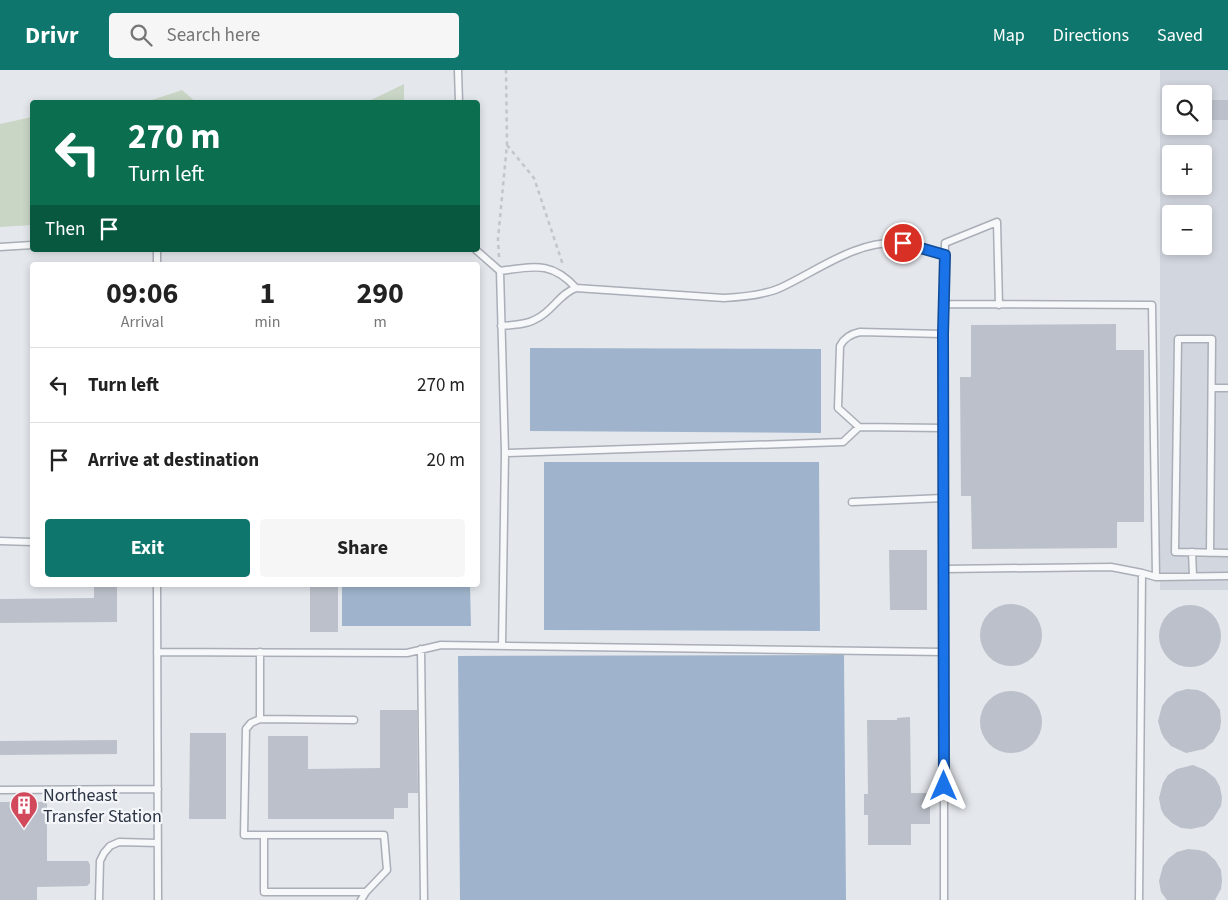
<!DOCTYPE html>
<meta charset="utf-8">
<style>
body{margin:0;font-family:"Source Sans 3",sans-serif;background:#f6f6f6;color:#222;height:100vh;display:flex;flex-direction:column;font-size:19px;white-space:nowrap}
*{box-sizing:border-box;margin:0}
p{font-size:16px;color:#767676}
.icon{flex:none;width:28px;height:28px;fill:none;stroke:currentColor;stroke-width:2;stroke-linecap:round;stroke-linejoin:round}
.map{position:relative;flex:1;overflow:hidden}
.drawer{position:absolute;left:30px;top:192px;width:450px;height:325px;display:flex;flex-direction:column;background:#fff;border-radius:5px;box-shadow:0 2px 8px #0003}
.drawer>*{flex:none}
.top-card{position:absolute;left:30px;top:30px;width:450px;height:152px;border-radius:5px;box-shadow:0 2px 8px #0003;background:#0b6e4f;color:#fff;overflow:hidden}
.buttons{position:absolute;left:1162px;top:15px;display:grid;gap:10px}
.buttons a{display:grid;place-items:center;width:50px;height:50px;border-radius:5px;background:#fff;box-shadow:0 2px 8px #0003;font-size:25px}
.pin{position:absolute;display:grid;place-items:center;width:42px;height:42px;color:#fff;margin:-21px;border:2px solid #fff;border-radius:50%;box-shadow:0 1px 5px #0007}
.me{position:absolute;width:55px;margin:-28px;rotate:0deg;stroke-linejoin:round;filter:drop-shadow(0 0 4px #0008)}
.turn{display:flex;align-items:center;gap:18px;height:105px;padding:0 15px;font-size:22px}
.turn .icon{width:65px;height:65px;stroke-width:2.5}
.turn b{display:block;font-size:35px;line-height:42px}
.then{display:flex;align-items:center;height:48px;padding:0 15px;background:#0003;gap:10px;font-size:19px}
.eta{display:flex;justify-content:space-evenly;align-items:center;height:85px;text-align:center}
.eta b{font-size:30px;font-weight:700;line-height:35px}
.button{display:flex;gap:10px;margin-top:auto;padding:10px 15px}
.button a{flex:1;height:58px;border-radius:5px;background:#0f766e;color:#fff;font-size:20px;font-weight:700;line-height:58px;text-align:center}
.button a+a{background:#f6f6f6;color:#222}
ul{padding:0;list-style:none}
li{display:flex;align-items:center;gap:15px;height:75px;padding:0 15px;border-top:1px solid #e0e0e0}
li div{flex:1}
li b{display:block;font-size:19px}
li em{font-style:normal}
header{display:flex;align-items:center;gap:30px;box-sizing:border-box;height:70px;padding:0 25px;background:#0f766e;color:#fff}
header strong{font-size:24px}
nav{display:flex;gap:28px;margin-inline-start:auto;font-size:18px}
.search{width:350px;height:45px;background:#f6f6f6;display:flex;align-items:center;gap:12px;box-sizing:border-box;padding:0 18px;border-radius:5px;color:#767676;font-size:19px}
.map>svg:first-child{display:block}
</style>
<header>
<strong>Drivr</strong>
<div class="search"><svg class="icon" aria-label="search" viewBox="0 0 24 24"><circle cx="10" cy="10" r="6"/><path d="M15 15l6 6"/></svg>Search here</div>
<nav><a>Map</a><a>Directions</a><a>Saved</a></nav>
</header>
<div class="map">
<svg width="1228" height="830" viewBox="0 0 1228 830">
<rect width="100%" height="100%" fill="#e4e7ec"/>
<!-- built -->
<path fill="#d2d6de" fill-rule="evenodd" d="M 1160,0 L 1228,0 L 1228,520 L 1160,520 ZM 1171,24 L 1204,24 L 1204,56 L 1171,56 ZM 1171,84 L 1204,84 L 1204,116 L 1171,116 ZM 1171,144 L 1204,144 L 1204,176 L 1171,176 Z"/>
<!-- green -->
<path fill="#c9d6c5" d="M 404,14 L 404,32 L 367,32 Z
M 182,20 L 196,32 L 146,32 Z
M 32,47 L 32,155 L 0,157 L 0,54 Z"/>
<!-- water -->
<path fill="#9fb4cc" d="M 530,278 L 821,279 L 821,363 L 530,361 Z
M 544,392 L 819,392 L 820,561 L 544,560 Z
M 342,515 L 470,515 L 471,556 L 342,556 Z
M 844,585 L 846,830 L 460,830 L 458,586 Z"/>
<!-- building -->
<path fill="#bbc0ca" d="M 1204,30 L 1228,30 L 1228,50 L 1204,50 Z
M 1116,254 L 1116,280 L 1144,280 L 1144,452 L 1117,452 L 1117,478 L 972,479 L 971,426 L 961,426 L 960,307 L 971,307 L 971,255 Z
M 889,480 L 927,480 L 927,540 L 890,540 Z
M 94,515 L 117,515 L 117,552 L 0,553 L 0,529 L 94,528 Z
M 310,515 L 338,515 L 338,562 L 310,562 Z
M980 565a31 31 0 1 1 62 0a31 31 0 1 1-62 0Z
M1159 566a31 31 0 1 1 62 0a31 31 0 1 1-62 0Z
M 1187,619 L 1198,620 L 1205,623 L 1214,631 L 1220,640 L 1221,651 L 1220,659 L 1213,672 L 1204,679 L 1186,683 L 1171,676 L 1164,668 L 1161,662 L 1158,651 L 1162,636 L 1168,628 L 1176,622 Z
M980 652a31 31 0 1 1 62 0a31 31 0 1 1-62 0Z
M 380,640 L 417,640 L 418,723 L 408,723 L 408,738 L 394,738 L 394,749 L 268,749 L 268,666 L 308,666 L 308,699 L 380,698 Z
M 910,647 L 911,723 L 930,723 L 930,754 L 911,754 L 911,775 L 868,775 L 868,745 L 864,745 L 864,724 L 868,724 L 867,650 L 897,650 L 897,648 Z
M 190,663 L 226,663 L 226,749 L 189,749 Z
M 117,670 L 117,684 L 0,685 L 0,671 Z
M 1193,695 L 1205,700 L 1215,708 L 1220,717 L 1222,728 L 1221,736 L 1213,749 L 1205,756 L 1191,759 L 1181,758 L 1172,753 L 1164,745 L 1161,739 L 1159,728 L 1163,713 L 1168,705 L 1177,699 Z
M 0,732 L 47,732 L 47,791 L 88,791 L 90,795 L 90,813 L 87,816 L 37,817 L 37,830 L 0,830 Z
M 1188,779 L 1199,780 L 1206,782 L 1215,790 L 1221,800 L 1222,811 L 1221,819 L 1215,830 L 1167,830 L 1161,822 L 1159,811 L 1163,796 L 1169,788 L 1177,782 Z"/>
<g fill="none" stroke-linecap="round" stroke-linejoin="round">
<!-- service casing -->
<g stroke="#a9aeb7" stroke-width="9">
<path id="service" d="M 458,0 L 459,32
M 0,177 L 32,175
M 157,180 L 157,195
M 476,180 L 500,201 L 505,383 L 502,576
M 500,201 C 532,197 551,190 576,218 L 724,228 C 742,227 764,225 780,218 C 819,200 856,170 901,173 C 913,173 932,181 945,185
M 944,234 L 945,173 L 997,152 L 999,235
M 501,256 C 512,255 526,255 536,249 C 552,242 559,224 576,218
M 943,264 L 860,262 C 850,264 844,268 840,276 L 838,338 L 859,357 L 943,358
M 1212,318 L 1228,318
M 505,383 L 843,372 L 859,357
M 852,432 L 943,428
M 0,471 L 32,472
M 1192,482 L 1193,506
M 1210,483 L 1212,269 L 1178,269 L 1175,482 L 1228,483
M 944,499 L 1111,497 L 1142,503
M 157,515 L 158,830
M 421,579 L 424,830
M 157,582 L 407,583 L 441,575 L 944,582
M 260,649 L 260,582
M 354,650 L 260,649 L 251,653 L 246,659 L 244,765 L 384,765 L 387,800 L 366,822 L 361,830
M 0,720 L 158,719
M 264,765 L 264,822 L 366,822
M 99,830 L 100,791 L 104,783 L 110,776 L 119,772 L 158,773
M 944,830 L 944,499 L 943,264 L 944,234 L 1152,235 L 1156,507
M 1139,830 L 1142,503 L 1156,507 L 1228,506"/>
</g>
<!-- path -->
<path stroke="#c2c5cb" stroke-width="2.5" stroke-dasharray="4 4" stroke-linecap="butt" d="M 507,75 L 534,108 L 563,195
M 499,187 L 498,169 L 507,74 L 506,0"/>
<!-- service -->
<use href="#service" stroke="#f7f8fa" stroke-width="6"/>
</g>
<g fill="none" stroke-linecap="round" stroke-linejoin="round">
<!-- route casing -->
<g stroke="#114b97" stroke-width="12">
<path id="route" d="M 903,173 L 945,185 L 943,264 L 944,716"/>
</g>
<!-- route -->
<use href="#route" stroke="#1a73e8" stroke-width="9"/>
</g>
<!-- icons -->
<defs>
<g id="building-pin" transform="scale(1.4375)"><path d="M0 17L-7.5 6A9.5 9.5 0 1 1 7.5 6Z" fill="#d1495b" stroke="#f4f6f9"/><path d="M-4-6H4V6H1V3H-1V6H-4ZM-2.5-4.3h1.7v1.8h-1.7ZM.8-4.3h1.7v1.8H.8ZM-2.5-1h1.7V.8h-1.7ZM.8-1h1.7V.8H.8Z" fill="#fff"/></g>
</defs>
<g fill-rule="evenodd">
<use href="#building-pin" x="24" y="735"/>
</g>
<g text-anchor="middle" stroke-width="4.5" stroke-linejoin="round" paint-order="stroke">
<!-- poi labels -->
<g font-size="18" fill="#2b3445" stroke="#f4f6f9" text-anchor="start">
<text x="43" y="731">Northeast<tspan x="43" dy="21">Transfer Station</tspan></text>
</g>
</g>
</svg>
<div class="buttons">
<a><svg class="icon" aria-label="search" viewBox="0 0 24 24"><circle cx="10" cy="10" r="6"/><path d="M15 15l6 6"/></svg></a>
<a>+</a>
<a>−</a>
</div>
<div class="pin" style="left:903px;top:173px;background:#d93025"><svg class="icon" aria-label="arrive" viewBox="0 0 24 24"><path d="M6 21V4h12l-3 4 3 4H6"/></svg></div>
<svg class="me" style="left:944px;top:716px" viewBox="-20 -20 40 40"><path d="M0-17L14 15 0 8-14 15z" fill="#1a73e8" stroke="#fff" stroke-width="4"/></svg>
<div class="top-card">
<div class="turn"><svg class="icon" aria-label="left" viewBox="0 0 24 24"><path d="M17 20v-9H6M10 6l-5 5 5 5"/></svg><div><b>270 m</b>Turn left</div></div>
<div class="then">Then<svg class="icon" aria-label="arrive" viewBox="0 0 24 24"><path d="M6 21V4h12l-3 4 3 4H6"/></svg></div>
</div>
<section class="drawer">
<div class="eta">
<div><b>09:06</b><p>Arrival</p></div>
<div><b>1</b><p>min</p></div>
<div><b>290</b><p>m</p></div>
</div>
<ul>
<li><svg class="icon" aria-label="left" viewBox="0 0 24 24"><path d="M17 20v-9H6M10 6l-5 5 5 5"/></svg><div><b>Turn left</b></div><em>270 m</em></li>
<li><svg class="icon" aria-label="arrive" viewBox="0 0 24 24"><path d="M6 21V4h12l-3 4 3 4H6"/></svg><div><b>Arrive at destination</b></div><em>20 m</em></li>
</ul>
<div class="button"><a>Exit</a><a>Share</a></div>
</section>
</div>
